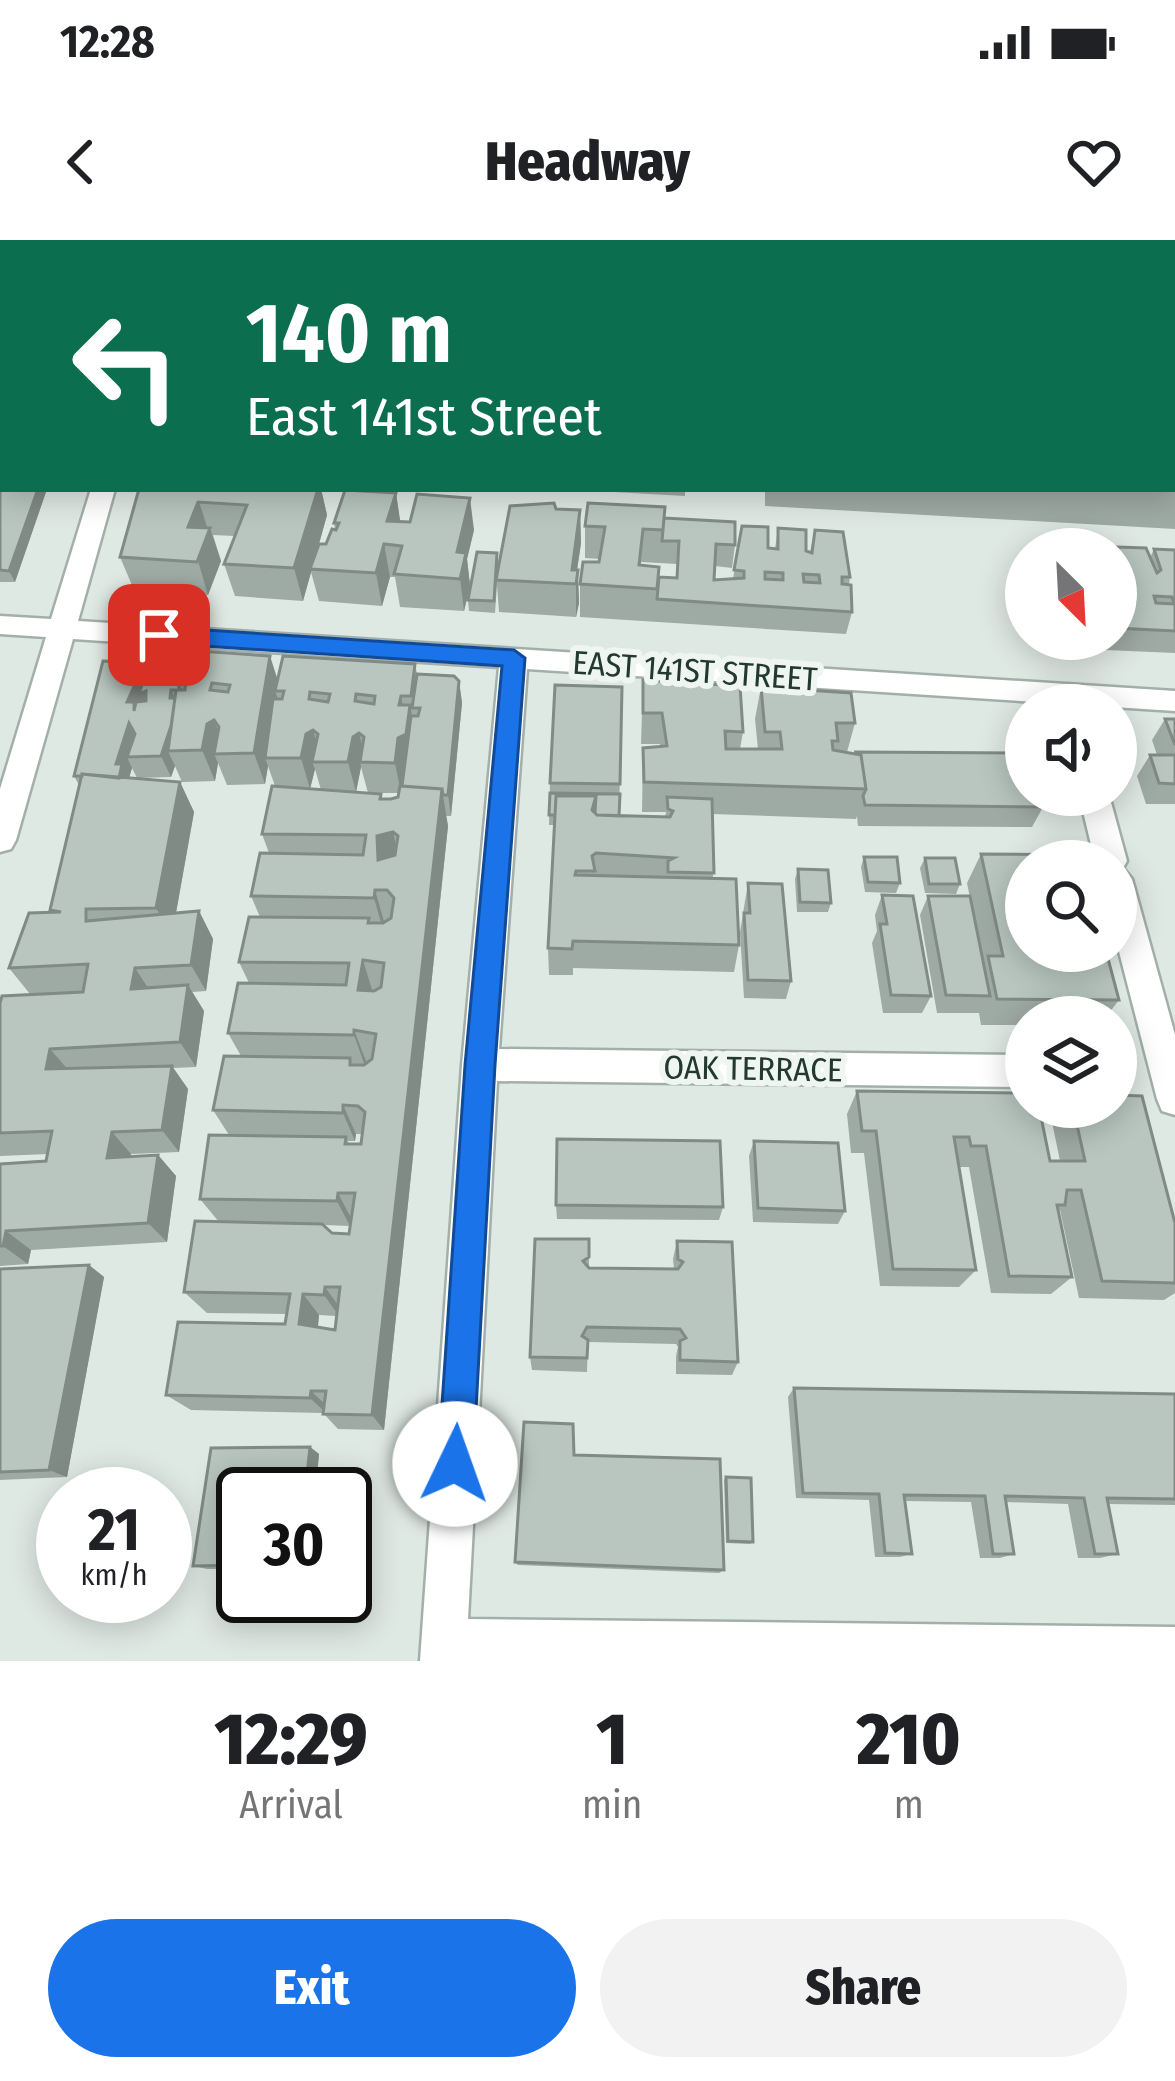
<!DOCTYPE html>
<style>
body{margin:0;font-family:"Fira Sans Condensed",sans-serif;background:#f2f2f2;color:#202124;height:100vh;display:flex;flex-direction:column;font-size:45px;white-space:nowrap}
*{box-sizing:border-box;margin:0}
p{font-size:39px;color:#757577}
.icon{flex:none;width:66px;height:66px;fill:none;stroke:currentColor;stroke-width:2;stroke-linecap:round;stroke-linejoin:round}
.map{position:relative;height:1421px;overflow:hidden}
.details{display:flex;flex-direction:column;background:#fff;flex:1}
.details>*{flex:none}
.guide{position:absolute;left:0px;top:0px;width:1176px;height:252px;box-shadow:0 6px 30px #0003;background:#0b6e4f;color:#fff;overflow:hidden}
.needle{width:78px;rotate:156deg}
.tools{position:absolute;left:1005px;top:288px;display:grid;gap:24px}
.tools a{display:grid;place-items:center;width:132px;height:132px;border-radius:50%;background:#fff;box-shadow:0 6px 30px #0003;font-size:60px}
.speed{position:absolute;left:36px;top:1227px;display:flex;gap:24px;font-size:60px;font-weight:700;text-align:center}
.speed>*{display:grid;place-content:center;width:156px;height:156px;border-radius:50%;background:#fff;box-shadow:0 6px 30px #0003;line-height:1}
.speed small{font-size:30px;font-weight:400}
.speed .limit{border:6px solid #111;border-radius:18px;background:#fff;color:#111}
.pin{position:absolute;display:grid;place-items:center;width:102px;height:102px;color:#fff;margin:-51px;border-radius:24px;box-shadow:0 6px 18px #0006}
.me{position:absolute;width:132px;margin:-66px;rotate:3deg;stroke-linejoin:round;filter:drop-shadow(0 0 9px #0008)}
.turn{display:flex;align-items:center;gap:42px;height:252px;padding:0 48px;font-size:54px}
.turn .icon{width:156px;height:156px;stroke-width:2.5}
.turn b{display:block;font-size:84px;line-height:102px}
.eta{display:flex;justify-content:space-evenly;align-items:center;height:204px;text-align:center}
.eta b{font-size:72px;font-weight:800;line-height:84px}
.primary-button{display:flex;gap:24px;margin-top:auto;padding:24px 48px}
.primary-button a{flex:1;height:138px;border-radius:72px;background:#1a73e8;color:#fff;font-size:48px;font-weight:800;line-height:138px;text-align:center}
.primary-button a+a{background:#f2f2f2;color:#202124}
.status{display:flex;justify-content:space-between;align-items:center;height:84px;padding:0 60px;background:#fff;direction:ltr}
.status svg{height:33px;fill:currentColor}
header{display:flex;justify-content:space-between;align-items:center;height:156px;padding:0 48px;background:#fff;font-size:54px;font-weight:800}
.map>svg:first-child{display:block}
</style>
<div class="status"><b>12:28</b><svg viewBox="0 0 49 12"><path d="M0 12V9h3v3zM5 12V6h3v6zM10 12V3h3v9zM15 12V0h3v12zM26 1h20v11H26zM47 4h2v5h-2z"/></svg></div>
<header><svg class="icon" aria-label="back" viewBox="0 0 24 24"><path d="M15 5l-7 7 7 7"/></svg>Headway<svg class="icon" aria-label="heart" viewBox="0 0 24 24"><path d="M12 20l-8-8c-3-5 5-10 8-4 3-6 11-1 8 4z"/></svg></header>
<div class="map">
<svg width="1175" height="1421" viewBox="0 0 1175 1421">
<rect width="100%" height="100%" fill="#dfe9e4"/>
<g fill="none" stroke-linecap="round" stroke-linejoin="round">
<!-- lane casing -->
<g stroke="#a3b0aa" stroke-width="5">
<path id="lane" d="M 1173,136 L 1175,136 L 1175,142 L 1173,142 Z"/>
</g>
<!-- street casing -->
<g stroke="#a3b0aa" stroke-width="5">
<path id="street" d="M 598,0 L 681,0 L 683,3 L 600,3 Z
M 91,249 L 115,249 L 78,381 L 1175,451 L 1175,471 L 527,429 L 499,809 L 1026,815 L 1026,847 L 497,841 L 468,1379 L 1175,1387 L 1175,1421 L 420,1421 L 462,825 L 499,427 L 73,399 L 16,600 L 11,609 L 0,612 L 0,549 L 46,397 L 0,394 L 0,376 L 51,379 Z
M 1079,555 L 1109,555 L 1127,621 L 1123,628 L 1132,639 L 1175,795 L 1175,875 L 1162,871 L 1157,859 L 1116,700 L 1116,621 L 1095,621 Z"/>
</g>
<!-- path -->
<path stroke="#82aa9a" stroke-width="9" stroke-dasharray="8 10" stroke-linecap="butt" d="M 1116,829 L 1122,862"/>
<!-- lane -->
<use href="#lane" fill="#fff" fill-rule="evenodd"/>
<!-- street -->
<use href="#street" fill="#fff" fill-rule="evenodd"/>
</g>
<!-- wall -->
<path fill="#9eaaa4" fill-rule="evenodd" d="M 488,0 L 608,0 L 608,3 L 488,3 Z
M 1007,0 L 1061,0 L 1061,2 Z
M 1065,0 L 1175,0 L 1175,8 L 1173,8 L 1173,3 L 1066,3 Z
M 1173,21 L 1175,21 L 1175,120 L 1173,120 Z
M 0,136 L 3,136 L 3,249 L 47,249 L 15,342 L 0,342 Z
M 1173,202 L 1175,202 L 1175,289 L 765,266 L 765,249 L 1173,249 Z
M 139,249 L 321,249 L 327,275 L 319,304 L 326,304 L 335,290 L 334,283 L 396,253 L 400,282 L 474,290 L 467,319 L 470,345 L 464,371 L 400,367 L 395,337 L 390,337 L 382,366 L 319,361 L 311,332 L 303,361 L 235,356 L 224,324 L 235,296 L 213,295 L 221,321 L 208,355 L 134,350 L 120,317 Z
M 561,249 L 685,249 L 685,256 Z
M 556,269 L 580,270 L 581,303 L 577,330 L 579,363 L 576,377 L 499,372 L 497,345 L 495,373 L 469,371 L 468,360 L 498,324 L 498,333 Z
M 664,278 L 735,305 L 732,328 L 715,326 L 714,340 L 733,339 L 742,286 L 768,308 L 775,309 L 778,288 L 810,312 L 815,290 L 850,337 L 849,345 L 852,372 L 846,394 L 580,377 L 580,344 L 599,322 L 600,319 L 585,318 L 585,286 ZM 641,322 L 677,324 L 676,338 L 659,338 L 641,325 Z
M 1117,307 L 1150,318 L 1154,309 L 1175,310 L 1175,413 L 1082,409 L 1080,399 L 1116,399 Z
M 145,423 L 147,428 L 277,440 L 415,424 L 417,434 L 459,441 L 462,463 L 451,576 L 446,576 L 448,586 L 384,1190 L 338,1189 L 323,1173 L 191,1170 L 166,1155 L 285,1084 L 287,1074 L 207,1073 L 184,1052 L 219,982 L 200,959 L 229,895 L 213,870 L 241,816 L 228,793 L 249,743 L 239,722 L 260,677 L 251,656 L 269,613 L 262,594 L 275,546 L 268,526 L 265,544 L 227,545 L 218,523 L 215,541 L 182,542 L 175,526 L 171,537 L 137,538 L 132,528 L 129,538 L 180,542 L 194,572 L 176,673 L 199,671 L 213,699 L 206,751 L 192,752 L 204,771 L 196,827 L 173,828 L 188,849 L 179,912 L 131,914 L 131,917 L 158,915 L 176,936 L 167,1002 L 31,1010 L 28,1024 L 0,1026 L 0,924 L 46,921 L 48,914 L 0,916 L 0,763 L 30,754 L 9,728 L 52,672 L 50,670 L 79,545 L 74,536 ZM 361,527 L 368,553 L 399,553 L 398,557 L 383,559 L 381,554 L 356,552 ZM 315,529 L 321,550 L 310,549 ZM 356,894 L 363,894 L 361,904 L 349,904 L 348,901 L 355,901 ZM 324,985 L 350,986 L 349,994 L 332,993 ZM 319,1075 L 336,1076 L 335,1090 L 318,1087 Z
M 643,440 L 743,492 L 740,509 L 758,509 L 755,479 L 761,447 L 855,483 L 847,512 L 1043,567 L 1032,587 L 858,586 L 857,576 L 856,579 L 712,574 L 713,639 L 739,705 L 734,732 L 573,728 L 573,735 L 549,735 L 548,708 L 554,585 L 549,585 L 550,543 L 622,447 L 619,576 L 665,577 L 666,572 L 642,572 L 643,508 L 660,507 L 660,504 L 641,504 Z
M 1165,479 L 1175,479 L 1175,564 L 1146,564 L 1137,536 L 1150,515 L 1157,515 L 1152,500 Z
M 981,614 L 1026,711 L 1119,760 L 1106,777 L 1026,777 L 1026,785 L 981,785 L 979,773 L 937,773 L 920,675 L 928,656 L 983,725 L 967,643 Z
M 864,617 L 900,643 L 896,653 L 865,652 L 861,627 Z
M 925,618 L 960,644 L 956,654 L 925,653 L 920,628 Z
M 798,629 L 831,663 L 828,672 L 797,672 L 795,639 Z
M 748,643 L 791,741 L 786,759 L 744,758 L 740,692 Z
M 882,655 L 931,756 L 922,773 L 883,773 L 872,703 L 877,691 L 875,675 Z
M 857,851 L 1050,921 L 1060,921 L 1051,877 L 1060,867 L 1116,867 L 1175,983 L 1175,1053 L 1164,1060 L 1079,1058 L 1060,970 L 1058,971 L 1072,1037 L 1051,1054 L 991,1053 L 969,927 L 959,927 L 976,1030 L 959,1047 L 880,1046 L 864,913 L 851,913 L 847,874 Z
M 754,901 L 845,971 L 838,984 L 753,982 L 749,916 Z
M 556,965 L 723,967 L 719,980 L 557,979 Z
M 589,999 L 589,1028 L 674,1029 L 673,1019 L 677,1001 L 738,1122 L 732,1135 L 676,1134 L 676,1116 L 678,1107 L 676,1104 L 588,1102 L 587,1132 L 532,1130 L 530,1117 Z
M 89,1025 L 104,1037 L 67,1237 L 0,1240 L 0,1029 Z
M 794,1148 L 1175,1154 L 1175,1265 L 1108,1264 L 1118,1314 L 1100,1318 L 1078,1318 L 1068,1264 L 1006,1262 L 1014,1314 L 1000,1318 L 980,1318 L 971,1262 L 905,1261 L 912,1314 L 900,1317 L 875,1317 L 869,1260 L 796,1258 L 788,1157 Z
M 310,1207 L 319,1214 L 315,1254 L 243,1254 L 243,1329 L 207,1329 L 193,1326 L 211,1208 Z
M 574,1215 L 724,1330 L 719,1333 L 518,1325 L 515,1322 Z
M 726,1237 L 753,1302 L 750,1304 L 726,1303 L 724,1240 Z"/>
<!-- shaded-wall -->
<path fill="#818b86" d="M 38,249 L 47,249 L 15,342 L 9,331 Z
M 195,249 L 209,293 L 210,288 L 221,321 L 208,355 L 188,287 Z
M 318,249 L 321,249 L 327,275 L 303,361 L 294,328 Z
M 396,253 L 401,286 L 387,281 Z
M 470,258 L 474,290 L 467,319 L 470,345 L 464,371 L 457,312 Z
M 580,270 L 581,303 L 575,344 L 572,330 Z
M 384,304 L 390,337 L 382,366 L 376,333 Z
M 578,330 L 579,363 L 576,377 L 576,344 Z
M 270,416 L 280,447 L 275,451 L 278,459 L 265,518 L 268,526 L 265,544 L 254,513 Z
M 145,423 L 154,445 L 141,476 L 127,462 Z
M 459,441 L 462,463 L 451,576 L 448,555 Z
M 171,450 L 178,465 L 168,511 L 175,526 L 171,537 L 161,516 Z
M 401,456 L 407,487 L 410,465 L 416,496 L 401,553 L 395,523 Z
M 214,480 L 226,511 L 214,514 L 218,523 L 215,541 L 202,510 L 207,484 Z
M 129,483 L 139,504 L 127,517 L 132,528 L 129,538 L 119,539 L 116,524 Z
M 313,490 L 322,521 L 312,522 L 315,529 L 310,549 L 301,518 L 306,494 Z
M 359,493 L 367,523 L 360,522 L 361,527 L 356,552 L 348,522 L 353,497 Z
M 180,542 L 194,572 L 172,695 L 156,668 Z
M 442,549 L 448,586 L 384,1190 L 372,1175 Z
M 381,554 L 390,592 L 393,592 L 401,628 L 378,620 L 377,596 Z
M 375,650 L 385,685 L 384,693 L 374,658 Z
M 199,671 L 213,699 L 206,751 L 191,725 Z
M 363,720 L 373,753 L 358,750 Z
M 135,728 L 152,754 L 131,749 Z
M 188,745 L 204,771 L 196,827 L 180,802 Z
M 354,790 L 366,821 L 365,826 L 354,795 Z
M 50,809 L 71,833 L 46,829 Z
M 172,826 L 188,849 L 179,912 L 162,890 Z
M 343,865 L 356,894 L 355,901 L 343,873 Z
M 112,892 L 131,914 L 127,939 L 107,918 Z
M 158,915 L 176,936 L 167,1002 L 148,983 Z
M 338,953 L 351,978 L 350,986 L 337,961 Z
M 6,991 L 31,1010 L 28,1024 L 3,1006 Z
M 89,1025 L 104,1037 L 67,1237 L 49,1230 Z
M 325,1047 L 340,1068 L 339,1076 L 324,1055 Z
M 303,1054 L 319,1075 L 316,1103 L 299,1084 Z
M 311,1151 L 327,1166 L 326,1173 L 310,1158 Z
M 310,1207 L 319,1214 L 315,1254 L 305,1254 Z"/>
<!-- building -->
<path fill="#b8c6bf" stroke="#818b86" stroke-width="3" fill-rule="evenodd" d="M 0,0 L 10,0 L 9,3 L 3,3 L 3,16 L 0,17 Z
M 48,0 L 95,0 L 94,3 L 47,3 Z
M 230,0 L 279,0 L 332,3 L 228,3 Z
M 496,0 L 536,0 L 536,3 L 495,3 Z
M 558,0 L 602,0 L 596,1 L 595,3 L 557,3 Z
M 641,0 L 925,0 L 925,3 L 640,3 Z
M 1173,58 L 1175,58 L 1175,96 L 1173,96 Z
M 0,136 L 3,136 L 3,222 L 0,222 Z
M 1173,202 L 1175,202 L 1175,246 L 1173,245 Z
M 0,242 L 3,243 L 3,249 L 38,249 L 9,331 L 0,330 Z
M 139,249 L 318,249 L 294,328 L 224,324 L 247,265 L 198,262 L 188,287 L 210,288 L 197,322 L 120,317 Z
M 345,250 L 396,253 L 387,281 L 410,282 L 417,254 L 470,258 L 457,312 L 466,313 L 460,339 L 394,334 L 402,306 L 384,304 L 376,333 L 310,329 L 319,304 L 326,304 L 332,289 L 336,290 L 339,283 L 334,283 Z
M 554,263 L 556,269 L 580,270 L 572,330 L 578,330 L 576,344 L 496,340 L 510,266 Z
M 588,263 L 665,267 L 663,290 L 643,289 L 639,325 L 659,327 L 657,349 L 580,344 L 583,322 L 599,322 L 605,287 L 585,286 Z
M 664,278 L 735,282 L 735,305 L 716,304 L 714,340 L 744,338 L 744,331 L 734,330 L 742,286 L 768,287 L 768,308 L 778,309 L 778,288 L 806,290 L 806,311 L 812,313 L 815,290 L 843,292 L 850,337 L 842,337 L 842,344 L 851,345 L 852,372 L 657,359 L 659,337 L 677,338 L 679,301 L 662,301 ZM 765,332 L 783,333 L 783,340 L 765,339 ZM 803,334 L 819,335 L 820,343 L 804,342 Z
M 1079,305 L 1107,307 L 1108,309 L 1080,309 Z
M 1117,307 L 1146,308 L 1157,333 L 1161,330 L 1154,309 L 1175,310 L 1175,391 L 1116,388 L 1116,355 L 1117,360 L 1135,361 L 1133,354 L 1116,353 L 1116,327 L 1118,331 L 1122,328 ZM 1154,356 L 1172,357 L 1174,364 L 1156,363 Z
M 477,312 L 497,313 L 494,361 L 468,360 Z
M 184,410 L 270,416 L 254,513 L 214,514 L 219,487 L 214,480 L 207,484 L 202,510 L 168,511 L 176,450 L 185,450 L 186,442 L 177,442 ZM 212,443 L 230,445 L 228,452 L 210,450 Z
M 283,416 L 415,424 L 411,456 L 401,456 L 399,465 L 410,465 L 406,494 L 398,498 L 395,523 L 360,522 L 364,497 L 359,493 L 353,497 L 348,522 L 312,522 L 318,494 L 313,490 L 306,494 L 301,518 L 265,518 L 273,459 L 282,459 L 284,451 L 275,451 ZM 310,452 L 330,454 L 328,462 L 309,459 ZM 356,454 L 375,456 L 374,464 L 355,461 Z
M 103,421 L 145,423 L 127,462 L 134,462 L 134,471 L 136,462 L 146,461 L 146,451 L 139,454 L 149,422 L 182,421 L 177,442 L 180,450 L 171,450 L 170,458 L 175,458 L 171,486 L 161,516 L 127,517 L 135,494 L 129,483 L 116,524 L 122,524 L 119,538 L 82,534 L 82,536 L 74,536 Z
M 417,434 L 454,436 L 459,441 L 448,555 L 443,555 L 442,549 L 402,546 L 411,476 L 418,476 L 420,468 L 412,468 Z
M 643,440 L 740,446 L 743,492 L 725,491 L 726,509 L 782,509 L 780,492 L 765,492 L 761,447 L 851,453 L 855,483 L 836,483 L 838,501 L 832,501 L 833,510 L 861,515 L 866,549 L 644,542 L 643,508 L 667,506 L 662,473 L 643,473 Z
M 555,445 L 622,447 L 620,544 L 550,543 Z
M 1165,479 L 1175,479 L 1175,505 Z
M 856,512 L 1026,513 L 1026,555 L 1040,555 L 1043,567 L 865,565 L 863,556 L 866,549 L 861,515 L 857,514 Z
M 1150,515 L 1175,515 L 1175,544 L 1159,543 Z
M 82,534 L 180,542 L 156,668 L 86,669 L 86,681 L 199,671 L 191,725 L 135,728 L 131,749 L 188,745 L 180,802 L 50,809 L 46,829 L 172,826 L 162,890 L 112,892 L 107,918 L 158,915 L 148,983 L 6,991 L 3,1006 L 0,1006 L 0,924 L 46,921 L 52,891 L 0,893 L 0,763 L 2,756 L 83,752 L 88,724 L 9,728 L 29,673 L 61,672 L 50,670 Z
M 272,546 L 381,554 L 380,559 L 391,559 L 398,557 L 400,546 L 442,549 L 372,1175 L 323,1174 L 326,1151 L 311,1151 L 310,1158 L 166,1155 L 178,1082 L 285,1084 L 290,1054 L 184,1052 L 195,981 L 322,984 L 332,993 L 349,994 L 355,953 L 338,953 L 337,961 L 200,959 L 209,895 L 346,897 L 345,904 L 361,904 L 365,872 L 358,866 L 343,865 L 343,873 L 213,870 L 224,816 L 350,818 L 350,825 L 364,825 L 372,819 L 376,794 L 354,790 L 354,795 L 228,793 L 238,743 L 346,745 L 349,723 L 239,722 L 249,677 L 369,678 L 368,683 L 383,683 L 391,678 L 394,658 L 387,650 L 375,650 L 374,658 L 251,656 L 260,613 L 363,615 L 366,595 L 262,594 ZM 393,592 L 398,596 L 395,615 L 378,620 L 377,596 ZM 363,720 L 384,723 L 381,747 L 374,751 L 358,750 ZM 325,1047 L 340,1047 L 335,1090 L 299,1084 L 303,1054 L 324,1055 Z
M 550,553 L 620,554 L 619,576 L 597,575 L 595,573 L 596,556 L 556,556 L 555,575 L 549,575 Z
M 556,556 L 596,556 L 592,570 L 597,575 L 670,577 L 673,571 L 668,569 L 667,557 L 712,559 L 714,633 L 668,632 L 668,621 L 674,618 L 596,613 L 592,616 L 595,631 L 576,631 L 575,635 L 736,639 L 739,705 L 573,701 L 572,709 L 548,708 Z
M 981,614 L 1080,615 L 1081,621 L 1026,621 L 1026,711 L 1106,711 L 1119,760 L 997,759 L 988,716 L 1003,716 Z
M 864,617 L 897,617 L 900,643 L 868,642 Z
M 925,618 L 955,618 L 960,644 L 929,644 Z
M 798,629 L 828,630 L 831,663 L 800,662 Z
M 748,643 L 782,644 L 791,741 L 748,740 L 744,673 L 750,673 Z
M 882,655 L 913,656 L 931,756 L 891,755 L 880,684 L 887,684 Z
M 928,656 L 970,656 L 990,756 L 946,755 Z
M 857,851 L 1026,853 L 1026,867 L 1039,867 L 1050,921 L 1085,921 L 1073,867 L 1116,867 L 1116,855 L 1142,856 L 1175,983 L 1175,1043 L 1102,1041 L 1081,950 L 1067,950 L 1065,965 L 1057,965 L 1072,1037 L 1009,1036 L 986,906 L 971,906 L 969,897 L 954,897 L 976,1030 L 893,1029 L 876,891 L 862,891 Z
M 557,899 L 720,901 L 723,967 L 556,965 Z
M 754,901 L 838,903 L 845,971 L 758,968 Z
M 535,999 L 589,999 L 589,1017 L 583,1021 L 589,1028 L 678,1029 L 683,1022 L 678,1019 L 677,1001 L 732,1002 L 738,1122 L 680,1120 L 680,1101 L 686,1098 L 680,1089 L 587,1087 L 582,1096 L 588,1100 L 587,1118 L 530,1117 Z
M 89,1025 L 49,1230 L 0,1232 L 0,1029 Z
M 794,1148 L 1175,1154 L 1175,1259 L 1107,1258 L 1118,1314 L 1095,1314 L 1084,1258 L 1005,1256 L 1014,1314 L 993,1314 L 985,1256 L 904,1255 L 912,1314 L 885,1313 L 879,1254 L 803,1253 Z
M 524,1182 L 573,1184 L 574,1215 L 720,1219 L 724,1330 L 515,1322 Z
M 310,1207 L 305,1254 L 243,1254 L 243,1325 L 193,1326 L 211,1208 Z
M 726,1237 L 751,1238 L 753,1302 L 728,1301 Z"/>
<!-- route -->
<path fill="#1a73e8" stroke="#114b97" stroke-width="3" d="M 159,387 L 514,410 L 525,418 L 495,825 L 473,1224 L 468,1236 L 455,1241 L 443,1236 L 438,1224 L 465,825 L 502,426 L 159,403 L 148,395 Z"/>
<g text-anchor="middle" stroke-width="12" stroke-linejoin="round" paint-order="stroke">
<!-- street labels -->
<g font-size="33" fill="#223830" stroke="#eff6f2">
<text transform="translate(695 430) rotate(4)" y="12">EAST 141ST STREET</text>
<text transform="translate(753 828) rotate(1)" y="12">OAK TERRACE</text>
</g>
</g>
</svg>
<div class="tools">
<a><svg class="needle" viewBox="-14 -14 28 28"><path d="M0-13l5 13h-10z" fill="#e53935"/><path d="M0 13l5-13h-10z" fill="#757577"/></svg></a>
<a><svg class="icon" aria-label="sound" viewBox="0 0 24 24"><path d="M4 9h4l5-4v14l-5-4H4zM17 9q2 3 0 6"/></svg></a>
<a><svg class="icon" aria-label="search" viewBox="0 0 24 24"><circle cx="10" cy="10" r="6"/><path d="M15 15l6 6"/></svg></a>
<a><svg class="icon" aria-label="layers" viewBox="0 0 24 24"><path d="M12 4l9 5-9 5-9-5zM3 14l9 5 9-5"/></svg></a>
</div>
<div class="speed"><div>21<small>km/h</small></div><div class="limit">30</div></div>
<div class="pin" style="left:159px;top:395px;background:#d93025"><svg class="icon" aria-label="arrive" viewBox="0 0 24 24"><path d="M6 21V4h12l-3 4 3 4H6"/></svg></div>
<svg class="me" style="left:455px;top:1224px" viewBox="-20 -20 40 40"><circle r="19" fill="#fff"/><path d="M0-13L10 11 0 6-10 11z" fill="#1a73e8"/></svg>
<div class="guide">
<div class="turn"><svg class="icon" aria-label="left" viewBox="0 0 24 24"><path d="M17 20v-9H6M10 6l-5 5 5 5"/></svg><div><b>140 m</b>East 141st Street</div></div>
</div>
</div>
<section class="details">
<div class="eta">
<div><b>12:29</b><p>Arrival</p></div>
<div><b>1</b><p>min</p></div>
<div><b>210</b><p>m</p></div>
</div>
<div class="primary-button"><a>Exit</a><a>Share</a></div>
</section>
